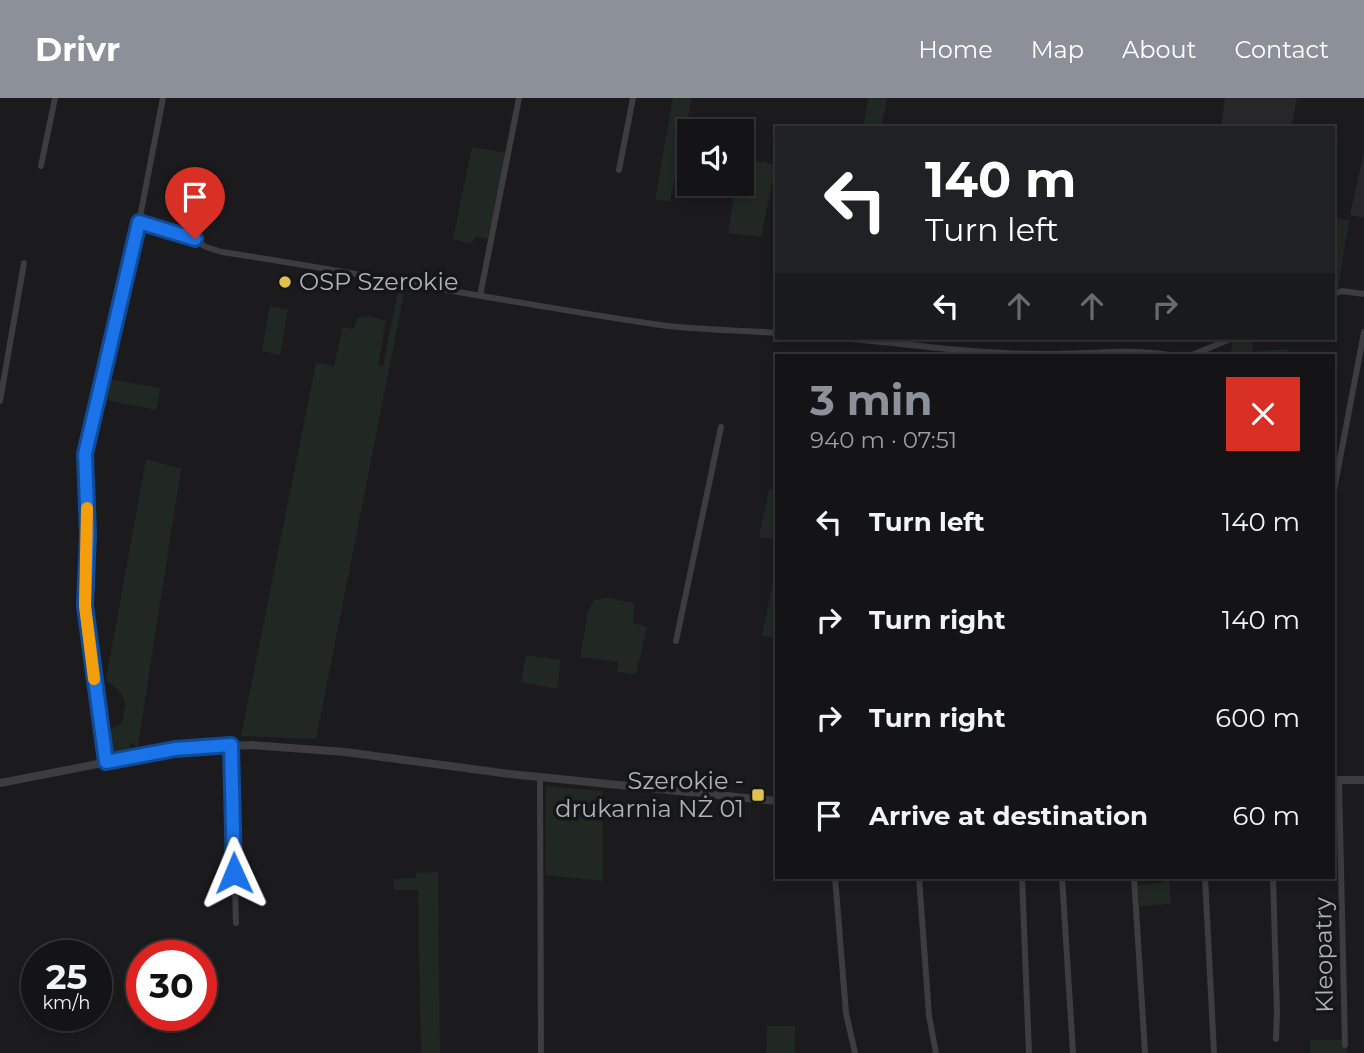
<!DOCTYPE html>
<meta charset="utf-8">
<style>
body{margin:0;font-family:Montserrat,sans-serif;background:#1d1d1f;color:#f1f3f6;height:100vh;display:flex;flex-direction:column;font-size:26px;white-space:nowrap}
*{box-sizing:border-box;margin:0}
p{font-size:23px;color:#9d9ea1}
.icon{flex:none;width:38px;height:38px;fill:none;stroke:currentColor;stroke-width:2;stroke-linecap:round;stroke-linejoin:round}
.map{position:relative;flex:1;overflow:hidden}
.details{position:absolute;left:775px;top:256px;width:560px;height:525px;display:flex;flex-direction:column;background:#141416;border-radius:0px;box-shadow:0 4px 10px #0003,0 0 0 2px #333335}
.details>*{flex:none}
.guide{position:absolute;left:775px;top:28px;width:560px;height:214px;border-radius:0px;box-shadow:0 4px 10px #0003,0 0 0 2px #333335;background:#202124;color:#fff;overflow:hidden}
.tools{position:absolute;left:677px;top:21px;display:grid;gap:14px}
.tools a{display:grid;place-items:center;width:77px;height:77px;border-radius:0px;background:#141416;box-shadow:0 4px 10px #0003,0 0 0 2px #333335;font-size:35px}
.speed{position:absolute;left:21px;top:842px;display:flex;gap:14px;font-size:35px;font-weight:700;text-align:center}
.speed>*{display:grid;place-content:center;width:91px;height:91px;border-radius:50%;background:#141416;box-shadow:0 4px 10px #0003,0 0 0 2px #333335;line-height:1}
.speed small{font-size:18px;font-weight:400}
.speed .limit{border:10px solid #d22;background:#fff;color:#111}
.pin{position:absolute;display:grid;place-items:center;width:60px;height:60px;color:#fff;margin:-72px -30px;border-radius:50% 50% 50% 0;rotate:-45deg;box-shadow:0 0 7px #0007}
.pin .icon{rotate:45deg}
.me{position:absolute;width:77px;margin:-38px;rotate:359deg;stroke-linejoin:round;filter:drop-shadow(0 0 5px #0008)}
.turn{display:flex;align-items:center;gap:24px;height:147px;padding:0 35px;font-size:32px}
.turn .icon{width:91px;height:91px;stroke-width:2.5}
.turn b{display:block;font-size:49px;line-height:60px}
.lanes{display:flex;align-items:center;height:66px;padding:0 35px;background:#0003;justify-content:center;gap:35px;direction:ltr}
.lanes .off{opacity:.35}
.round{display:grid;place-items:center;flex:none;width:74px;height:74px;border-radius:0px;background:#1d1d1f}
.head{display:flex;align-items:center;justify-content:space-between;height:119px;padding:0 35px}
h1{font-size:42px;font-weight:700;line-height:52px;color:#8c9099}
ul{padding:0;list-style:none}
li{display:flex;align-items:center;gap:21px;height:98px;padding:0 35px}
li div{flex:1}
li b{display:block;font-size:26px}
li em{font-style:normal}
header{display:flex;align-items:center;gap:42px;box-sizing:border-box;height:98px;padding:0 35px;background:#8c9099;color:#fff}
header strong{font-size:33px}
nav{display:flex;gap:38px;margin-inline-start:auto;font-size:24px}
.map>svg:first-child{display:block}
</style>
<header>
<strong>Drivr</strong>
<nav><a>Home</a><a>Map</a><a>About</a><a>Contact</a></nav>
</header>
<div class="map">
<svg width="1364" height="955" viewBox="0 0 1364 955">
<rect width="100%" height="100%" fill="#1b1b1d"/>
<!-- built -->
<path fill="#27272a" d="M 1225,0 L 1297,0 L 1291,30 L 1221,30 Z
M 1364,54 L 1364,120 L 1350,117 Z"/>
<!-- green -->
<path fill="#212823" d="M 673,0 L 692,0 L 670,103 L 655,102 Z
M 869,0 L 887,0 L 881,30 L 863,30 Z
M 472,49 L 506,55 L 489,141 L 476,138 L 471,146 L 453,141 Z
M 742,60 L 776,67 L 761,139 L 728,135 L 736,86 L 742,86 Z
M 1334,120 L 1349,122 L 1338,191 L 1334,192 Z
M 399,189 L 405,190 L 316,641 L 241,638 L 316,265 L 334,268 L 343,229 L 354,231 L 357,220 L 369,218 L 386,223 L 378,267 L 383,268 Z
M 270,208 L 288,212 L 280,257 L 262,253 Z
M 1241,240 L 1254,240 L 1252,254 L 1288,251 L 1287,257 L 1230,257 L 1233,244 Z
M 108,281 L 160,290 L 156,312 L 101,301 Z
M 146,361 L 181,371 L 137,653 L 134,645 L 129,647 L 130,654 L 111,658 L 110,632 L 122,625 C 128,601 126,597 106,582 Z
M 769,391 L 777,392 L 777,442 L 759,439 Z
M 777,461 L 777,540 L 762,538 Z
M 608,500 L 634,505 L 633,525 L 647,529 L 636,576 L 617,574 L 618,564 L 580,559 L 588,514 L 594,502 Z
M 526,557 L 561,562 L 557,591 L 521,584 Z
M 546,688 L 602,693 L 603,783 L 545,777 Z
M 438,774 L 440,955 L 421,955 L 418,792 L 394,792 L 394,781 L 416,780 L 416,775 Z
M 1163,779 L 1169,779 L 1171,806 L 1140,808 L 1138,787 L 1163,785 Z
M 767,928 L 795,928 L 795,955 L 766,955 Z
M 1310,942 L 1345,942 L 1347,955 L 1310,955 Z"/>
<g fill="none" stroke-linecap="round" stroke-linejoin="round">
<!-- minor -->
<path stroke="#3c3c41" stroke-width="6" d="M 41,68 L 55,0
M 619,72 L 633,0
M 139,124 L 183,135 L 206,149 L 222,154 C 368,176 513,206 660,227 C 698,232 738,232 777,235
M 1334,196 L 1342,193 L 1364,196
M 480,198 L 519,0
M 842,240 C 908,246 974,256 1040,256 C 1084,257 1125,250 1169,257
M 1192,257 L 1233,240
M 0,303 L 24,165
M 1334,392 L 1364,234
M 676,543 L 721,329
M 231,647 L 236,825
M 106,664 L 86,512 L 88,436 L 85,356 L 139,124 L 163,0
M 540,679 L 541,955
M 1339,682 L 1345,947
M 835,779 L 846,915 L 855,955
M 919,779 L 929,918 L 936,955
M 1022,779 L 1029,955
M 1062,779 L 1073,955
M 1134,779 L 1145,955
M 1205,779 L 1214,955
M 1273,779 L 1277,914 L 1276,941"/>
<!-- tertiary -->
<path stroke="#3c3c41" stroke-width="8" d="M 1334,682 L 1364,682
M 0,685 L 175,651 L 252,647 L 345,654 L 510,676 L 777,703"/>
</g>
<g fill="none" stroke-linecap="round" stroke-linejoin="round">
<!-- route casing -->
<g stroke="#114b97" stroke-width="18">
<path id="route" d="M 195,141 L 139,124 L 85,356 L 88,436 L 85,508 L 106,664 L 175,651 L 231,647 L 234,775"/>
</g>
<!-- route -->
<use href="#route" stroke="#1a73e8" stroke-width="12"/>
<!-- slow -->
<path stroke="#f59e0b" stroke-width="12" d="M 87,410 L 85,508 L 94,581"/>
</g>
<!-- markers -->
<g fill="#e1c24f" stroke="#161618" stroke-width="2.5">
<circle cx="285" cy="184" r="7"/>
<rect x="751" y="690" width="14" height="14" rx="3.5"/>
</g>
<g text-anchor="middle" stroke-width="7" stroke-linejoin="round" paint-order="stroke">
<!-- poi labels -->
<g font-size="24" fill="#afb1bb" stroke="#161618" text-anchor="start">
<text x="299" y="192">OSP Szerokie</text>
<text x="744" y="691" text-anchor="end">Szerokie -<tspan x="744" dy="28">drukarnia NŻ 01</tspan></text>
</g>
<!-- street labels -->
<g font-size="24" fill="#afb1bb" stroke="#161618">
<text transform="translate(1324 857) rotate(-91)" y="8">Kleopatry</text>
</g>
</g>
</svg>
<div class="tools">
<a><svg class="icon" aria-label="sound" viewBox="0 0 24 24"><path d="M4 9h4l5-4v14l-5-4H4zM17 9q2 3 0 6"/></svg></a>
</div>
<div class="speed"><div>25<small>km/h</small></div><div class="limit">30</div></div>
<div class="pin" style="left:195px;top:141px;background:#d93025"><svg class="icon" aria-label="arrive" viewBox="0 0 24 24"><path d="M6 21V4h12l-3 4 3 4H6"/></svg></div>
<svg class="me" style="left:234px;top:775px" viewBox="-20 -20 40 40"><path d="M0-17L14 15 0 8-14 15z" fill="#1a73e8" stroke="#fff" stroke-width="4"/></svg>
<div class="guide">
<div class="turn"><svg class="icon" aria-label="left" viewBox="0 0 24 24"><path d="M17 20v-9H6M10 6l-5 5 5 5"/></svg><div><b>140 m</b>Turn left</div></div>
<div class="lanes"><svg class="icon" aria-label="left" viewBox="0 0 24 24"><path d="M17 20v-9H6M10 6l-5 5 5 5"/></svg><svg class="icon off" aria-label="ahead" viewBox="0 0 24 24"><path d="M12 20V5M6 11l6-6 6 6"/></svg><svg class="icon off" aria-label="ahead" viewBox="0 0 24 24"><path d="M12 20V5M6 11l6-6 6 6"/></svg><svg class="icon off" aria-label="right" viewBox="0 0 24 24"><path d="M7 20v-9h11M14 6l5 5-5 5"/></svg></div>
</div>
<section class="details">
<div class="head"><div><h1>3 min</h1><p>940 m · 07:51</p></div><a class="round" style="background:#d93025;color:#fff"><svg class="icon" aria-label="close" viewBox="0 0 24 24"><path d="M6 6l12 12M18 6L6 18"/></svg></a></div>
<ul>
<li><svg class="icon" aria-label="left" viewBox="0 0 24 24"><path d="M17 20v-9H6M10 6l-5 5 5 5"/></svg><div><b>Turn left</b></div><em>140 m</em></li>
<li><svg class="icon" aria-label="right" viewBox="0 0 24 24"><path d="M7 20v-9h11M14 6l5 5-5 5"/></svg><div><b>Turn right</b></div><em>140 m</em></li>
<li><svg class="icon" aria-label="right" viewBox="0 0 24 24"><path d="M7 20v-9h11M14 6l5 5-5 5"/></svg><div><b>Turn right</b></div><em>600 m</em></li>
<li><svg class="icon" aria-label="arrive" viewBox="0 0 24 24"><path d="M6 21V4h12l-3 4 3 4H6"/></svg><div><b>Arrive at destination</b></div><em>60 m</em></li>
</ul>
</section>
</div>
